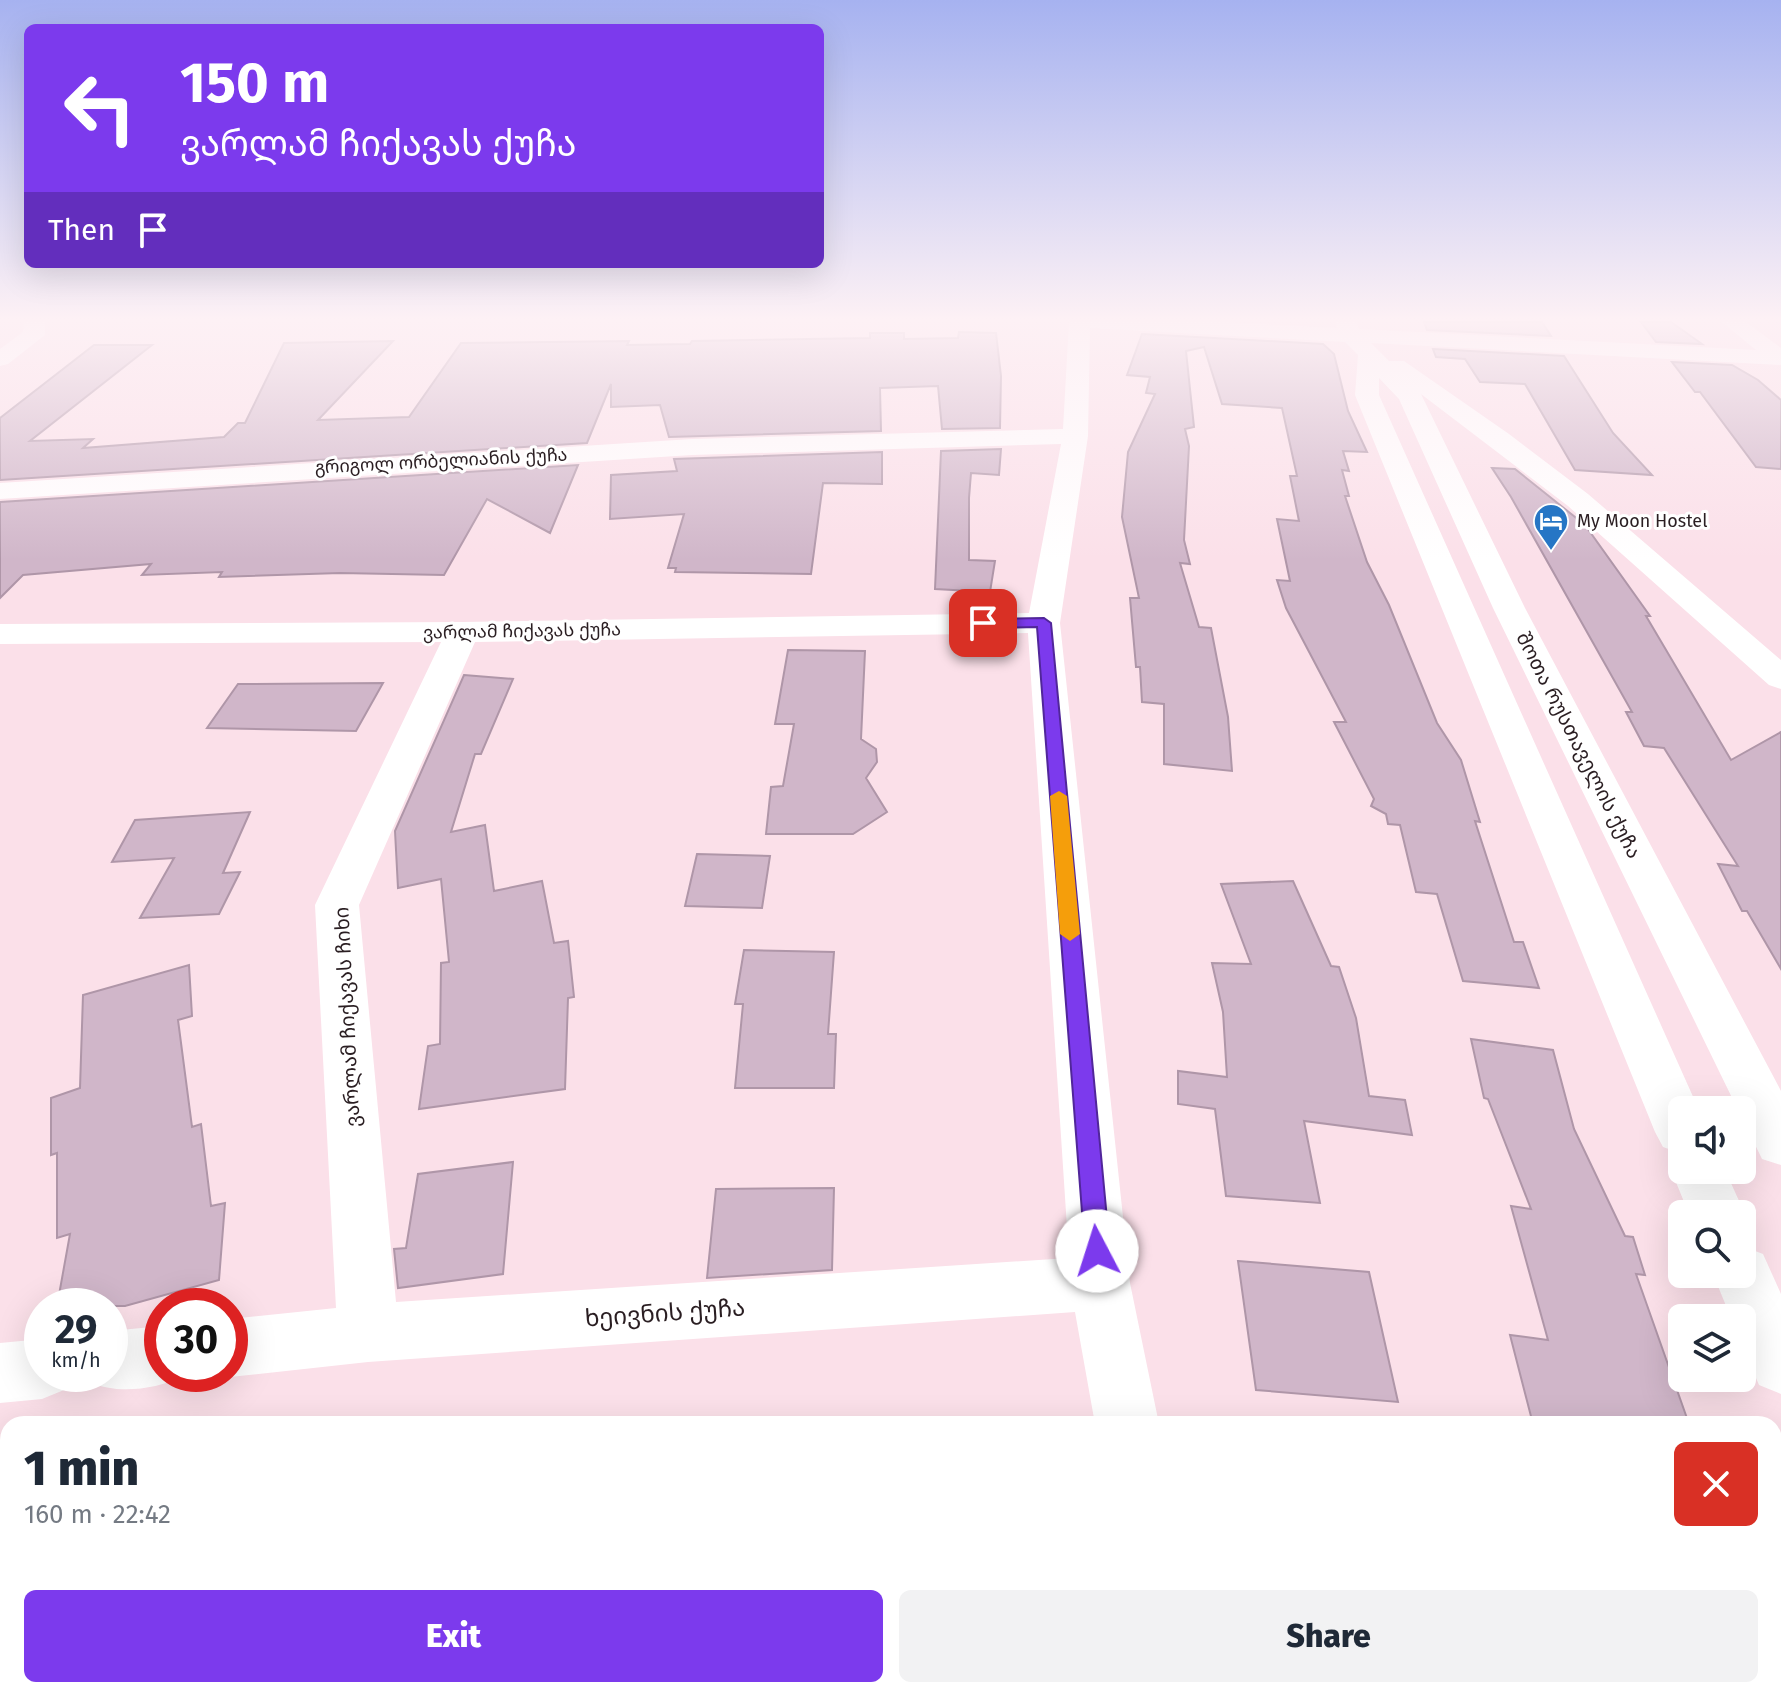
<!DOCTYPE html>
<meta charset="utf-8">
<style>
body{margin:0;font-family:"Fira Sans","Noto Sans Georgian",sans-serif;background:#f2f2f3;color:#1f2937;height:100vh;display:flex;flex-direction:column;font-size:30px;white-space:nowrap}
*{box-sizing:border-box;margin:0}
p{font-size:26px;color:#747a83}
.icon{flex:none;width:44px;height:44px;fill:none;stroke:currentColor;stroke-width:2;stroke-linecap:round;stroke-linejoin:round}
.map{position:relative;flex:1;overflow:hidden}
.panel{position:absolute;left:0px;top:1416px;width:1782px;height:282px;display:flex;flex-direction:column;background:#fff;border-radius:24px 24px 0 0;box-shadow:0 8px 32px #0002}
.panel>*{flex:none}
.hud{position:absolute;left:24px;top:24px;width:800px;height:244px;border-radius:12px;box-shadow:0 8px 32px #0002;background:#7c3aed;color:#fff;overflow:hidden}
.tools{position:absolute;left:1668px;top:1096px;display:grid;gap:16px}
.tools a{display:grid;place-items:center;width:88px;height:88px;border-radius:12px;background:#fff;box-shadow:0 8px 32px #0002;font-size:40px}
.speed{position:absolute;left:24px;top:1288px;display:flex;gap:16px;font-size:40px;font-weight:700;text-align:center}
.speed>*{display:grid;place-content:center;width:104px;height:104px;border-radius:50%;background:#fff;box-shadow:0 8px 32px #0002;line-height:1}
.speed small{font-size:20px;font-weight:400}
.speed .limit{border:12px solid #d22;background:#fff;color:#111}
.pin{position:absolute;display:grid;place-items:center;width:68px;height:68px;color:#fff;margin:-34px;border-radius:16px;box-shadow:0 4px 12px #0006}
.me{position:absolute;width:88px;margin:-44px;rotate:355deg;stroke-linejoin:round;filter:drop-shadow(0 0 6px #0008)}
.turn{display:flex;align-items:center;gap:28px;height:168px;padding:0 24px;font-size:36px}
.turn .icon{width:104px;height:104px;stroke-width:2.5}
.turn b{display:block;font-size:56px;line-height:68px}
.then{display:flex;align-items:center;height:76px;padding:0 24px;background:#0003;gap:16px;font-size:30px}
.round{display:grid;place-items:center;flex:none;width:84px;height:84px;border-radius:12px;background:#f2f2f3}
.overview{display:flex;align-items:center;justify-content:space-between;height:136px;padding:0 24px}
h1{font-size:48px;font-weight:800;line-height:60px}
.button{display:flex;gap:16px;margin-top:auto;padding:16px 24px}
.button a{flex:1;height:92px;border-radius:12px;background:#7c3aed;color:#fff;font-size:32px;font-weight:800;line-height:92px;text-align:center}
.button a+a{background:#f2f2f3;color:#1f2937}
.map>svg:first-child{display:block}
</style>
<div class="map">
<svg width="1781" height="1697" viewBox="0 0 1781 1697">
<rect width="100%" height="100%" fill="#fbe0e9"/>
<!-- building -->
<path fill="#d0b6c9" stroke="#af96a8" stroke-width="2" d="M 1424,322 L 1542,322 L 1551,336 L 1427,330 Z
M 1641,322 L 1671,322 L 1702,344 L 1656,342 Z
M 959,332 L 996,333 L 1001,376 L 1000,428 L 942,429 L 938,386 L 880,388 L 881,431 L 669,437 L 660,405 L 611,407 L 611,384 L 587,443 L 0,480 L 0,418 L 94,345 L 152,345 L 30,441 L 93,439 L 83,448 L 224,437 L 238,423 L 245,423 L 284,343 L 393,341 L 318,420 L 409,417 L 461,343 L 629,341 L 627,345 L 690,344 L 692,341 L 870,338 L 870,333 L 904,333 L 904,339 L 958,338 Z
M 1142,334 L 1323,344 L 1334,354 L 1348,411 L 1367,452 L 1343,451 L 1349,471 L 1342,470 L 1349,496 L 1345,496 L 1367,562 L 1389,605 L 1437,723 L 1461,760 L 1480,822 L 1475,821 L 1514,942 L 1523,942 L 1539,988 L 1463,981 L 1437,894 L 1416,892 L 1400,825 L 1388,824 L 1386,814 L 1371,806 L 1374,799 L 1334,722 L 1346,722 L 1286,608 L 1277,580 L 1290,581 L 1277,519 L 1299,521 L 1290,476 L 1297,476 L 1282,408 L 1222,404 L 1204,347 L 1186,351 L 1194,427 L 1185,429 L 1189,446 L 1184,540 L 1190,564 L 1180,563 L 1199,627 L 1211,628 L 1228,717 L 1232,771 L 1164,764 L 1164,704 L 1142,702 L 1140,667 L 1136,667 L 1130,598 L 1139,598 L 1122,517 L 1128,452 L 1155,394 L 1146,393 L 1150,377 L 1127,375 Z
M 1433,349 L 1564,356 L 1613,433 L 1652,475 L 1575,470 L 1525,384 L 1480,382 L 1465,359 L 1436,357 Z
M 1672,362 L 1732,365 L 1758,380 L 1781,400 L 1781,469 L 1756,467 L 1700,392 L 1695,392 Z
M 1001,449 L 999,475 L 971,473 L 969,498 L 969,560 L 995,561 L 990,592 L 935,589 L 941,451 Z
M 882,452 L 882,484 L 823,483 L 811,574 L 675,572 L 676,568 L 668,568 L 684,514 L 610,519 L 611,475 L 677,471 L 674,459 Z
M 578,465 L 550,533 L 487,499 L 444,575 L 340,573 L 219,577 L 222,572 L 142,575 L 151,564 L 23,575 L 0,598 L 0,502 Z
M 1492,468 L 1515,469 L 1585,525 L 1650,616 L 1646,616 L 1731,760 L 1781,732 L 1781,969 L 1747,911 L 1742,911 L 1718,864 L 1738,866 L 1664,748 L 1644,746 L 1626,712 L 1632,712 L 1511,497 Z
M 788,650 L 865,651 L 861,739 L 876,749 L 877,762 L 866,778 L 887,812 L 853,834 L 766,834 L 771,787 L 783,786 L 794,724 L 775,724 Z
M 464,675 L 513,679 L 481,754 L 475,754 L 451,832 L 485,825 L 494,891 L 542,881 L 554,943 L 568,941 L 574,997 L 568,998 L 565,1089 L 419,1109 L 428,1046 L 440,1044 L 441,963 L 449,962 L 441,879 L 398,888 L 395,831 Z
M 383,683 L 356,731 L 207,728 L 238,684 Z
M 250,812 L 223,873 L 240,872 L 219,914 L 140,918 L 174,858 L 112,862 L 135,820 Z
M 697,854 L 770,856 L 762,908 L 685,906 Z
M 1293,881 L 1331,966 L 1339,967 L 1356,1018 L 1369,1096 L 1405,1100 L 1412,1135 L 1304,1121 L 1320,1203 L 1226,1196 L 1215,1109 L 1178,1104 L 1178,1071 L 1227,1077 L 1223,1012 L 1212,963 L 1251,964 L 1221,884 Z
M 744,950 L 834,952 L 828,1034 L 836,1034 L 834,1088 L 735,1088 L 743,1004 L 735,1004 Z
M 189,965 L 192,1016 L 178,1020 L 192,1127 L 201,1124 L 211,1206 L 225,1203 L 219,1280 L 125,1306 L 57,1306 L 70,1234 L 57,1238 L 57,1153 L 51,1155 L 51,1098 L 80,1088 L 83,995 Z
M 1471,1039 L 1553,1050 L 1574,1129 L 1625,1236 L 1633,1237 L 1645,1275 L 1636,1274 L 1689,1424 L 1533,1424 L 1510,1335 L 1548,1340 L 1511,1206 L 1531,1209 L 1488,1099 L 1484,1098 Z
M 513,1162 L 503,1274 L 398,1288 L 394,1249 L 406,1248 L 418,1174 Z
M 834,1188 L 832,1270 L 707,1278 L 716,1189 Z
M 1238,1261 L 1369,1272 L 1398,1402 L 1256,1390 Z"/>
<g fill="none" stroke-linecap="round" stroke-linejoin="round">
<!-- minor -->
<path fill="#fff" fill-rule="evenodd" d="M 24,322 L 45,322 L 45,335 L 8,364 L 0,366 L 0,349 L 23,332 Z
M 1069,322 L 1223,322 L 1337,328 L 1335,322 L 1356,322 L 1359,329 L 1756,350 L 1722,322 L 1746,322 L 1781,348 L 1781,365 L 1371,343 L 1389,361 L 1404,361 L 1509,434 L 1588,494 L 1781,660 L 1781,689 L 1769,685 L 1568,506 L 1421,394 L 1525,608 L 1781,1091 L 1781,1165 L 1762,1159 L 1742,1118 L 1742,1110 L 1738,1110 L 1493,608 L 1399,399 L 1379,378 L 1379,395 L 1699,1110 L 1682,1110 L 1682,1170 L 1725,1170 L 1745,1214 L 1742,1221 L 1742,1214 L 1689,1214 L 1671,1170 L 1680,1153 L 1663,1147 L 1655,1132 L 1355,395 L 1358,355 L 1345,342 L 1090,328 L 1088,436 L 1060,623 L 1130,1283 L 1159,1424 L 1095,1424 L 1075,1312 L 368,1362 L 230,1377 L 221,1374 L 230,1374 L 230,1319 L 336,1308 L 315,905 L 441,642 L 0,644 L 0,624 L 463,622 L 1029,613 L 1061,444 L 692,455 L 0,499 L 0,483 L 692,439 L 1063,429 ZM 1028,633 L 1069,1258 L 396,1302 L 359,905 L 475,642 Z
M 1742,1246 L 1763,1254 L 1781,1294 L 1781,1394 L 1759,1385 L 1742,1345 L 1742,1318 L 1731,1318 L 1713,1274 L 1742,1274 Z
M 162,1326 L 162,1374 L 185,1374 L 184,1377 C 153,1389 120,1395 88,1382 L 84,1374 L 110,1374 L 110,1331 Z
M 42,1339 L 42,1374 L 71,1374 L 64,1390 L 42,1399 L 0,1403 L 0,1343 Z
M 1141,1690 L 1217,1690 L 1218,1697 L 1142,1697 Z"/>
</g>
<!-- sky -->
<linearGradient id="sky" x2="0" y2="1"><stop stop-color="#a6b2f0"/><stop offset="0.57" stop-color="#fdf1f5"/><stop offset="1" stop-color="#fdf1f5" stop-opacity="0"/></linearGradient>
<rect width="1781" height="560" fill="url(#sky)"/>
<!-- route -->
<path fill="#7c3aed" stroke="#51269a" stroke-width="2" d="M 1044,618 L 1051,623 L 1110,1251 L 1106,1259 L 1097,1262 L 1088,1259 L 1085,1251 L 1037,627 L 983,628 L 976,623 L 983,619 Z"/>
<!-- slow -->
<path fill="#f59e0b" d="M 1059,791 L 1067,796 L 1080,934 L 1070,941 L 1060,934 L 1050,796 Z"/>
<!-- icons -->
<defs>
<g id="hotel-pin" transform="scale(1.8)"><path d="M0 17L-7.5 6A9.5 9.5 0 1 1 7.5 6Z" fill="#2676c5" stroke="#fff"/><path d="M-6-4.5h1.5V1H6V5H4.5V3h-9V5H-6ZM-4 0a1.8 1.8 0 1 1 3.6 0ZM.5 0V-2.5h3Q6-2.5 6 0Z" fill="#fff"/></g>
</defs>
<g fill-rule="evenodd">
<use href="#hotel-pin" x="1551" y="521"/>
</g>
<g text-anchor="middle" stroke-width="6" stroke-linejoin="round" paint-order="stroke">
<!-- far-street labels -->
<g font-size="18" fill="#2a1e22" stroke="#fff">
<text transform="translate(441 461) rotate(-3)" y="6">გრიგოლ ორბელიანის ქუჩა</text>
<text transform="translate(522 631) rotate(-1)" y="6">ვარლამ ჩიქავას ქუჩა</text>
</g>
<!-- far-poi labels -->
<g font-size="18" fill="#2a1e22" stroke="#fff" text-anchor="start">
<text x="1577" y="527">My Moon Hostel</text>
</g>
<!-- street labels -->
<g font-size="20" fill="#2a1e22" stroke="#fff">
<text transform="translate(1579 745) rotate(63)" y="7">შოთა რუსთაველის ქუჩა</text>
<text transform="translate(347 1017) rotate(-93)" y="7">ვარლამ ჩიქავას ჩიხი</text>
</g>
<!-- near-street labels -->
<g font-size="24" fill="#2a1e22" stroke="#fff">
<text transform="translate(665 1313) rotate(-4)" y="8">ხეივნის ქუჩა</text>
</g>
</g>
</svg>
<div class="tools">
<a><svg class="icon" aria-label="sound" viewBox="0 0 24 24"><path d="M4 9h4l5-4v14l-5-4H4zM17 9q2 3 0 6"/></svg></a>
<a><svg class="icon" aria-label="search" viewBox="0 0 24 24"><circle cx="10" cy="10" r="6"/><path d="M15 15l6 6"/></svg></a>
<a><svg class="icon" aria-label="layers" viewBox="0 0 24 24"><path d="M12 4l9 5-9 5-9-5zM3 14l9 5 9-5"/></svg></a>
</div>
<div class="speed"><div>29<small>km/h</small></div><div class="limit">30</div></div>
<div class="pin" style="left:983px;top:623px;background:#d93025"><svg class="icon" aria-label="arrive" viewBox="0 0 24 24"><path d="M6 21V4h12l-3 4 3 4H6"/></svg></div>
<svg class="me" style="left:1097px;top:1251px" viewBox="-20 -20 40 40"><circle r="19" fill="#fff"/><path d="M0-13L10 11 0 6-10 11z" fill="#7c3aed"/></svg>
<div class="hud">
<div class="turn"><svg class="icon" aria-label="left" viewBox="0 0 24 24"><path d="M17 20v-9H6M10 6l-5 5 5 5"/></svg><div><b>150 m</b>ვარლამ ჩიქავას ქუჩა</div></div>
<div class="then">Then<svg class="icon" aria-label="arrive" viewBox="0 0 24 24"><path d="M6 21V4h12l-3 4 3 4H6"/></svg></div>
</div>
<section class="panel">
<div class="overview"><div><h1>1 min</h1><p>160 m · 22:42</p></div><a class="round" style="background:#d93025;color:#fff"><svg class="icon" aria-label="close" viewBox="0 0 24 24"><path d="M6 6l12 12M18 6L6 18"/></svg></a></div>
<div class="button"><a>Exit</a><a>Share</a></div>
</section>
</div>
